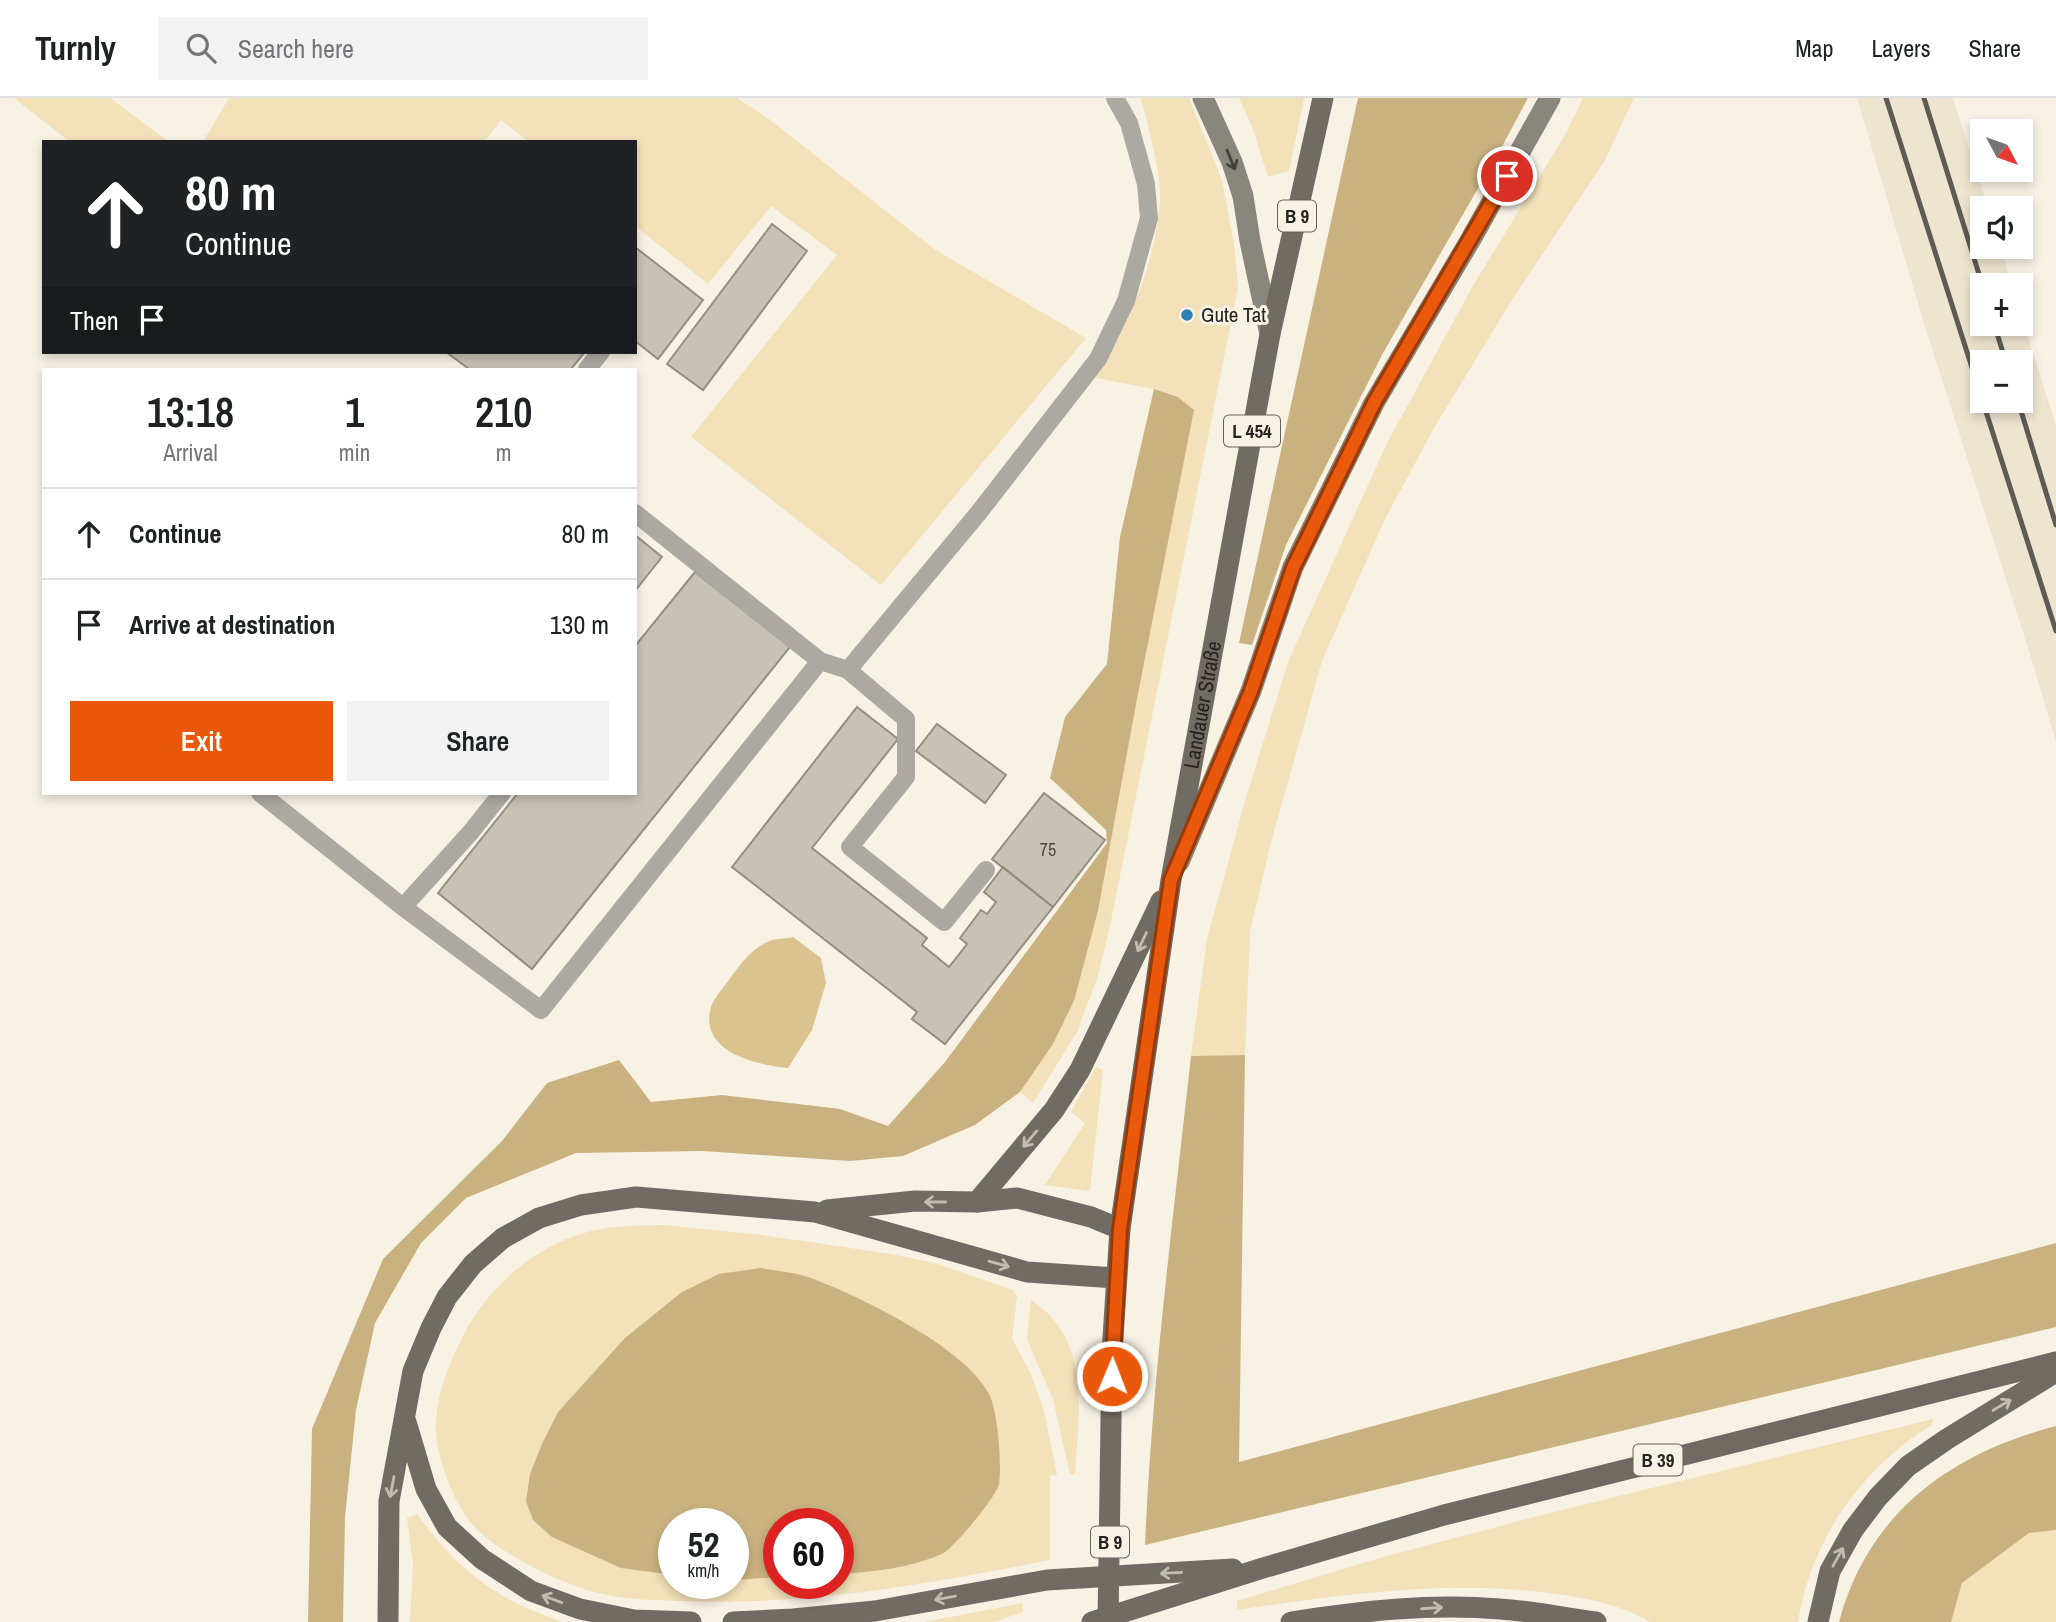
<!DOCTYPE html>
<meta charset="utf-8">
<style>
body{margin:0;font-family:"Archivo Narrow",sans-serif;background:#f2f2f2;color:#202124;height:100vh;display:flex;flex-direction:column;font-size:26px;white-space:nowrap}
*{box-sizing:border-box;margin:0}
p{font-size:23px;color:#757577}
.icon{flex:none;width:38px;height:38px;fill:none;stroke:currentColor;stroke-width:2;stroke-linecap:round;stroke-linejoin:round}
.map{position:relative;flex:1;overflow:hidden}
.drawer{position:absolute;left:42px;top:270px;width:595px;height:427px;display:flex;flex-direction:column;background:#fff;border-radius:0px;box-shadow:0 4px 10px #0003}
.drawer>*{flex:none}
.banner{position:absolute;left:42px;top:42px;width:595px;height:214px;border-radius:0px;box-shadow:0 4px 10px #0003;background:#202124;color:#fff;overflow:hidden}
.needle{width:46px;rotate:131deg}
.tools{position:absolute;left:1970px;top:21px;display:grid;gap:14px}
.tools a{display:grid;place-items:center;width:63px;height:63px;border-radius:0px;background:#fff;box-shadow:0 4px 10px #0003;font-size:35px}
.speed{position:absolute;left:658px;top:1410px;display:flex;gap:14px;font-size:35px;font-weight:700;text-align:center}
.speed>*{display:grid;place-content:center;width:91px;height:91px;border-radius:50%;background:#fff;box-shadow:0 4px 10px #0003;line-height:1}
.speed small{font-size:18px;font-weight:400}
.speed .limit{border:10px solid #d22;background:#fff;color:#111}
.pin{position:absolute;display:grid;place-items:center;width:60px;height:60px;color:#fff;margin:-30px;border:4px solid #fff;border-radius:50%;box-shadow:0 2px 7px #0007}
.me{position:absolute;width:77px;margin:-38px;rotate:1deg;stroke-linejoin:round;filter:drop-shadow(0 0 5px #0008)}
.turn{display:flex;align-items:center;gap:24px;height:147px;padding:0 28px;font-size:32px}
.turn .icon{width:91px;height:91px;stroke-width:2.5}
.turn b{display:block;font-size:49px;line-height:60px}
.then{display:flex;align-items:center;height:66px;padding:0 28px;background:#0003;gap:14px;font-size:26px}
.eta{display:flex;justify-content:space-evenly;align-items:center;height:119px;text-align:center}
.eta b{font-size:42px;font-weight:600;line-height:49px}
.button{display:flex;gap:14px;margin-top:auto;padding:14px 28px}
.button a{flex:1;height:80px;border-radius:0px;background:#ea580c;color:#fff;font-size:28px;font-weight:600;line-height:80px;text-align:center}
.button a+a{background:#f2f2f2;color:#202124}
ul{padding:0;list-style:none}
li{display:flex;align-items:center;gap:21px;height:91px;padding:0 28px;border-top:2px solid #e0e0e0}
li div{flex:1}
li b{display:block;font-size:26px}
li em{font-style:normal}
header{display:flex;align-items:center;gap:42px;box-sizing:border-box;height:98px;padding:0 35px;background:#fff;border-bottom:2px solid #e0e0e0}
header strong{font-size:33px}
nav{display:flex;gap:38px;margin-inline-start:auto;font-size:24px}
.search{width:490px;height:63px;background:#f2f2f2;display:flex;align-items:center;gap:18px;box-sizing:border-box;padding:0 24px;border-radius:0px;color:#757577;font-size:26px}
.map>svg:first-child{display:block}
</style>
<header>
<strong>Turnly</strong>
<div class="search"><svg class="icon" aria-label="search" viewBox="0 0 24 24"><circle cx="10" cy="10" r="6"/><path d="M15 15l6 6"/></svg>Search here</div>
<nav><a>Map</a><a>Layers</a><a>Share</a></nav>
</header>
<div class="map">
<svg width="2056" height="1524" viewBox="0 0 2056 1524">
<rect width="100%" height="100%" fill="#f8f2e5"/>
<!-- built -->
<path fill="#eee5d0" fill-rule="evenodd" d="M 1857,0 L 1953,0 L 1988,110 L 1983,110 L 1983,149 L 2000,149 L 2012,187 L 1983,187 L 1983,226 L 2021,226 L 2021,217 L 2056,327 L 2056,644 L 2029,553 L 1926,232 ZM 1983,264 L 2021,264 L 2021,303 L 1983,303 Z"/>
<!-- green -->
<path fill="#f2e1b9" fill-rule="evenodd" d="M 14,0 L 110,0 L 169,44 L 70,44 Z
M 229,0 L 737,0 L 769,21 L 934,151 L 1086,240 L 881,487 L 691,339 L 837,157 L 771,108 L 708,186 L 635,128 L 635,44 L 529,44 L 501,22 L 484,44 L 203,44 Z
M 1140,0 L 1189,0 L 1222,82 L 1234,145 L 1238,189 L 1111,823 L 1098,878 L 1077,934 L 1033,1005 L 1020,994 L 1053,946 L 1074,903 L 1098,813 L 1137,601 L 1194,312 L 1178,299 L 1154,291 L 1096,280 C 1129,228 1157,162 1160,100 C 1160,78 1155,57 1150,36 C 1147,24 1145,11 1140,0 Z
M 1239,0 L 1304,0 L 1289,73 L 1268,79 L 1252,28 Z
M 1583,0 L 1634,0 L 1605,62 L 1515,197 L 1434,330 L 1384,423 L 1322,563 L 1270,748 L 1250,834 L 1245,957 L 1191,958 L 1207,841 L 1245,703 L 1288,564 L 1387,345 L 1474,186 L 1565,37 Z
M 1096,969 L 1103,972 L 1090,1093 L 1045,1087 L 1085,1025 L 1071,1014 Z
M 663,1127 L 762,1137 L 891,1156 L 935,1165 L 1013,1192 L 1017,1198 L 1012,1241 L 1031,1276 L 1044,1313 L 1057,1377 L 1050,1378 L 1050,1462 C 929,1486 806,1508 682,1503 C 656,1502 629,1502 603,1496 C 567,1489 497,1455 473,1427 C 453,1405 434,1354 436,1324 C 437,1293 451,1262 465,1234 C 489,1189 534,1149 584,1135 C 609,1127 637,1128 663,1127 ZM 674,1426 L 733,1426 L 733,1486 L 674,1486 ZM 779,1426 L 838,1426 L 838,1486 L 779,1486 Z
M 1031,1202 C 1092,1242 1079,1313 1075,1376 L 1070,1376 L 1053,1301 L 1027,1242 Z
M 1933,1321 L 1932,1327 C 1861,1370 1811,1442 1798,1524 L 1650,1524 C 1624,1508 1594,1502 1564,1497 C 1455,1480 1345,1496 1237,1512 L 1237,1503 L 1383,1459 L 1542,1417 Z
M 417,1416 C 443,1452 472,1482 512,1503 C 528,1512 546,1517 562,1524 L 410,1524 L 413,1467 L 407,1420 Z
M 2056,1432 L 2056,1524 L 1951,1524 L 1962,1485 L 2029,1435 Z
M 1023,1505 L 1023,1514 L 994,1524 L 924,1524 Z"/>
<!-- forest -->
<path fill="#c9b27f" d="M 1358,0 L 1528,0 L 1499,54 L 1383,255 L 1286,447 L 1252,547 L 1239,545 Z
M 1154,291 L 1178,299 L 1194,312 L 1137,601 L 1098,813 L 1074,903 L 1053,946 L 1020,994 L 975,1027 L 903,1058 L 850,1063 L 703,1053 L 576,1055 L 466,1100 L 421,1145 L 375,1225 L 356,1312 L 345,1419 L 343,1524 L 308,1524 L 312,1331 L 383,1161 L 502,1043 L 547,985 L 619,962 L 651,1004 L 722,997 L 840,1011 L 888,1028 L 945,964 L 1107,745 L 1106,732 L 1050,680 L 1065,619 L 1107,566 L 1120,439 Z
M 1245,957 L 1239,1364 L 2056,1145 L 2056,1229 L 1145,1447 C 1152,1283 1173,1121 1191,958 Z
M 761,1170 C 776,1173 793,1174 808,1179 C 858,1197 965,1249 989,1296 C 998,1313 1002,1367 999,1386 C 997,1398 953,1451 942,1456 C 910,1470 873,1474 838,1476 L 838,1426 L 779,1426 L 779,1479 L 733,1482 L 733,1426 L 674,1426 L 674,1477 L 621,1470 L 552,1439 L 533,1422 L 526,1403 L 530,1376 L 542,1346 L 558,1314 L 625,1240 L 682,1194 L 719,1176 Z
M 2056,1328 L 2056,1432 L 2029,1435 L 1962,1485 L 1951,1524 L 1839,1524 C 1868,1415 1950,1356 2056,1328 Z"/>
<!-- water -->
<path fill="#dac38f" d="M 793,839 L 821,860 L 826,885 L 812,932 L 788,970 C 757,967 698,954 711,909 C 714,900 723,890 729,882 C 739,868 750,852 767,844 C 774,840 785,841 793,839 Z"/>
<!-- building -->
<path fill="#c8c2b5" stroke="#948e82" stroke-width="2" d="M 772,126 L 807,153 L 703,292 L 667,266 Z
M 635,149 L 703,202 L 658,261 L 635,243 Z
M 446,254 L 585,254 L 571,271 L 469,271 Z
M 635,437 L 662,459 L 635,493 Z
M 695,474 L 790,549 L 532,871 L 438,795 L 518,695 L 635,695 L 635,548 Z
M 857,609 L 898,641 L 812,750 L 927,840 L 922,847 L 949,869 L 967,846 L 960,840 L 981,812 L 987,816 L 996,804 L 984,794 L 1003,769 L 1053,809 L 945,946 L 912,921 L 917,914 L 732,769 Z
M 937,626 L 1006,677 L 985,705 L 916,653 Z
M 1044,695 L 1105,742 L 1053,809 L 992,761 Z"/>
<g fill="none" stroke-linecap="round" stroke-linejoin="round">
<!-- lane -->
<path stroke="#aca9a3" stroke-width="18" d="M 587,271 L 601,254
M 635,415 L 820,563
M 260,695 L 403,809 L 541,912 L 820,563 L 848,572
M 986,772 L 944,824 L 850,749 L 906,679 L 906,621 L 848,572 L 980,413 L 1098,261 L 1126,203 L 1149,120 L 1146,86 L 1129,25 L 1115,0
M 403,809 L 470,735 L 502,695"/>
<!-- secondary -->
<path stroke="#89867d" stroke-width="21" d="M 1203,0 L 1232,64 L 1243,98 L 1250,143 L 1270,236
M 1179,764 L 1251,593 L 1293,469 L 1374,305 L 1471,141 L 1550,0"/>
<!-- primary -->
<g stroke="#716c63" stroke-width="21">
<path d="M 977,1104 L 1054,1012 L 1080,972 L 1161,803"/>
<path d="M 827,1112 L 915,1103 L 977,1104 L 1017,1100 L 1091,1119 L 1120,1131"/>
<path d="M 406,1324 L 426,1391 L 447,1429 L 482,1461 L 531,1493 L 580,1511 L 634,1522 L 691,1524"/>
<path d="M 388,1524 L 389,1403 L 413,1273 L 431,1230 L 447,1199 L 473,1166 L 503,1140 L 539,1120 L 581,1107 L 636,1099 L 815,1114 L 1027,1174 L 1116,1180"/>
<path d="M 733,1524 L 793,1521 L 875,1513 L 1047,1482 L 1233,1471"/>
<path d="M 1092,1524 L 1263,1470 L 1444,1417 L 2056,1264"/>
<path id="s1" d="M 1108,1524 L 1112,1255 L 1120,1131 L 1171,782 L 1235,429 L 1270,236 L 1323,0"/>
<path d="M 1291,1524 C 1360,1513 1431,1505 1500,1511 C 1532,1513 1564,1520 1596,1524"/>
<path d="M 1818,1524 L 1830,1473 L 1853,1432 L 1878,1399 L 1908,1368 L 1947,1341 L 2056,1274"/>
</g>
<!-- rail -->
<path stroke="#5e5b54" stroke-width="5" d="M 1886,0 L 2056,533
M 1924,0 L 1983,189
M 1994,226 L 2006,264
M 2018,303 L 2056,427"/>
</g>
<!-- one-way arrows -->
<defs><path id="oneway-shaft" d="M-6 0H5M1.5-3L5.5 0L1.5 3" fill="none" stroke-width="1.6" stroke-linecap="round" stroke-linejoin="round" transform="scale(1.75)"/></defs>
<use stroke="#43413a" href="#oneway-shaft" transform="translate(1231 62) rotate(68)"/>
<g stroke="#c2bcb1">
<use href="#oneway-shaft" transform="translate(1142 844) rotate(115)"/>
<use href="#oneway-shaft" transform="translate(1030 1041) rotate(130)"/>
<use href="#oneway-shaft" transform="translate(935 1104) rotate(-180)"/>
<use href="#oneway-shaft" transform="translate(999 1166) rotate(16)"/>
<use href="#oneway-shaft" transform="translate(2002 1307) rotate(-31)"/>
<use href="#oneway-shaft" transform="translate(392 1389) rotate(101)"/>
<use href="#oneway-shaft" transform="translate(1838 1459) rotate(-61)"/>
<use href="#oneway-shaft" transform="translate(1171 1475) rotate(177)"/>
<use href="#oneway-shaft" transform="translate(945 1500) rotate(170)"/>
<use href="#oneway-shaft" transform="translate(552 1501) rotate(-160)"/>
<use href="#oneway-shaft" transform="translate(1432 1510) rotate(-4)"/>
</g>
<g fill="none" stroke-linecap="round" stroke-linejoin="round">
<!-- route casing -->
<g stroke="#983908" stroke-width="18">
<path id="route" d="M 1112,1278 L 1120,1131 L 1171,782 L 1251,593 L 1293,470 L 1374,305 L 1507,78"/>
</g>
<!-- route -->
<use href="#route" stroke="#ea580c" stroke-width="12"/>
</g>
<!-- markers -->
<circle fill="#2c83b2" stroke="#f8f2e5" stroke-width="2.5" cx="1187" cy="217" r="7"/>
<g text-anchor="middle" stroke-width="6" stroke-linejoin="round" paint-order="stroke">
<!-- number labels -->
<g font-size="18" fill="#4e4b44">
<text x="1048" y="758">75</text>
</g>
<!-- shield labels -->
<g fill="#f8f2e5" stroke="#64615a" stroke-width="2">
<rect x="1278" y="102.5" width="38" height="31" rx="5"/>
<rect x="1224" y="317.5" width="56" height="31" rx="5"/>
<rect x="1633.5" y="1346.5" width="49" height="31" rx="5"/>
<rect x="1091" y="1428.5" width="38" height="31" rx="5"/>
</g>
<g font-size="19" font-weight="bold" fill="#25231e">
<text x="1297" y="125">B 9</text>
<text x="1252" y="340">L 454</text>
<text x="1658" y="1369">B 39</text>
<text x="1110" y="1451">B 9</text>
</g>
<!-- poi labels -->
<g font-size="21" fill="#25231e" stroke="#f8f2e5" text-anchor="start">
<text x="1201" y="224">Gute Tat</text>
</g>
<!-- street labels -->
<g font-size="21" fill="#25231e" stroke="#f8f2e5">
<text dy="7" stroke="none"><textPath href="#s1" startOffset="924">Landauer Straße</textPath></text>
</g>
</g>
</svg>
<div class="tools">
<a><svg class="needle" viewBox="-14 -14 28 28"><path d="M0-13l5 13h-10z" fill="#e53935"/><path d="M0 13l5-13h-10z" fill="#757577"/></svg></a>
<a><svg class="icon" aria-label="sound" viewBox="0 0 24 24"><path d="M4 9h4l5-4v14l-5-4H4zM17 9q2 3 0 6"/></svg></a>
<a>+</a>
<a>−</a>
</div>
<div class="speed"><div>52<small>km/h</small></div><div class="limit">60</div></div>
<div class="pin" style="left:1507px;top:78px;background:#d93025"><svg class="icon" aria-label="arrive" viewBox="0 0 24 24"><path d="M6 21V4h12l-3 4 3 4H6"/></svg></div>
<svg class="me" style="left:1112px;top:1278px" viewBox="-20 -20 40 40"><circle r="17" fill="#ea580c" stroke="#fff" stroke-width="3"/><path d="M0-11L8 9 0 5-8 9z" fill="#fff"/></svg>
<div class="banner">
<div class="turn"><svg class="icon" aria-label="ahead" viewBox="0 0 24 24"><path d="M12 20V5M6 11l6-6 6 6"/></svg><div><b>80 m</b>Continue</div></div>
<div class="then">Then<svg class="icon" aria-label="arrive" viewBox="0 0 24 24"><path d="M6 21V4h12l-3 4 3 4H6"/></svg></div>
</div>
<section class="drawer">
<div class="eta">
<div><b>13:18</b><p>Arrival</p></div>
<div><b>1</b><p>min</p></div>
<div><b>210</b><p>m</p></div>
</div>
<ul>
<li><svg class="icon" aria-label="ahead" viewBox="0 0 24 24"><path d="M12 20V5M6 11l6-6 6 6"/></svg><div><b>Continue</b></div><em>80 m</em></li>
<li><svg class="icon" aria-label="arrive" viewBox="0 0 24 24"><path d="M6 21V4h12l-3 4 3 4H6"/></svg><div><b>Arrive at destination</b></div><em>130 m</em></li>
</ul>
<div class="button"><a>Exit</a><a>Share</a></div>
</section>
</div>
